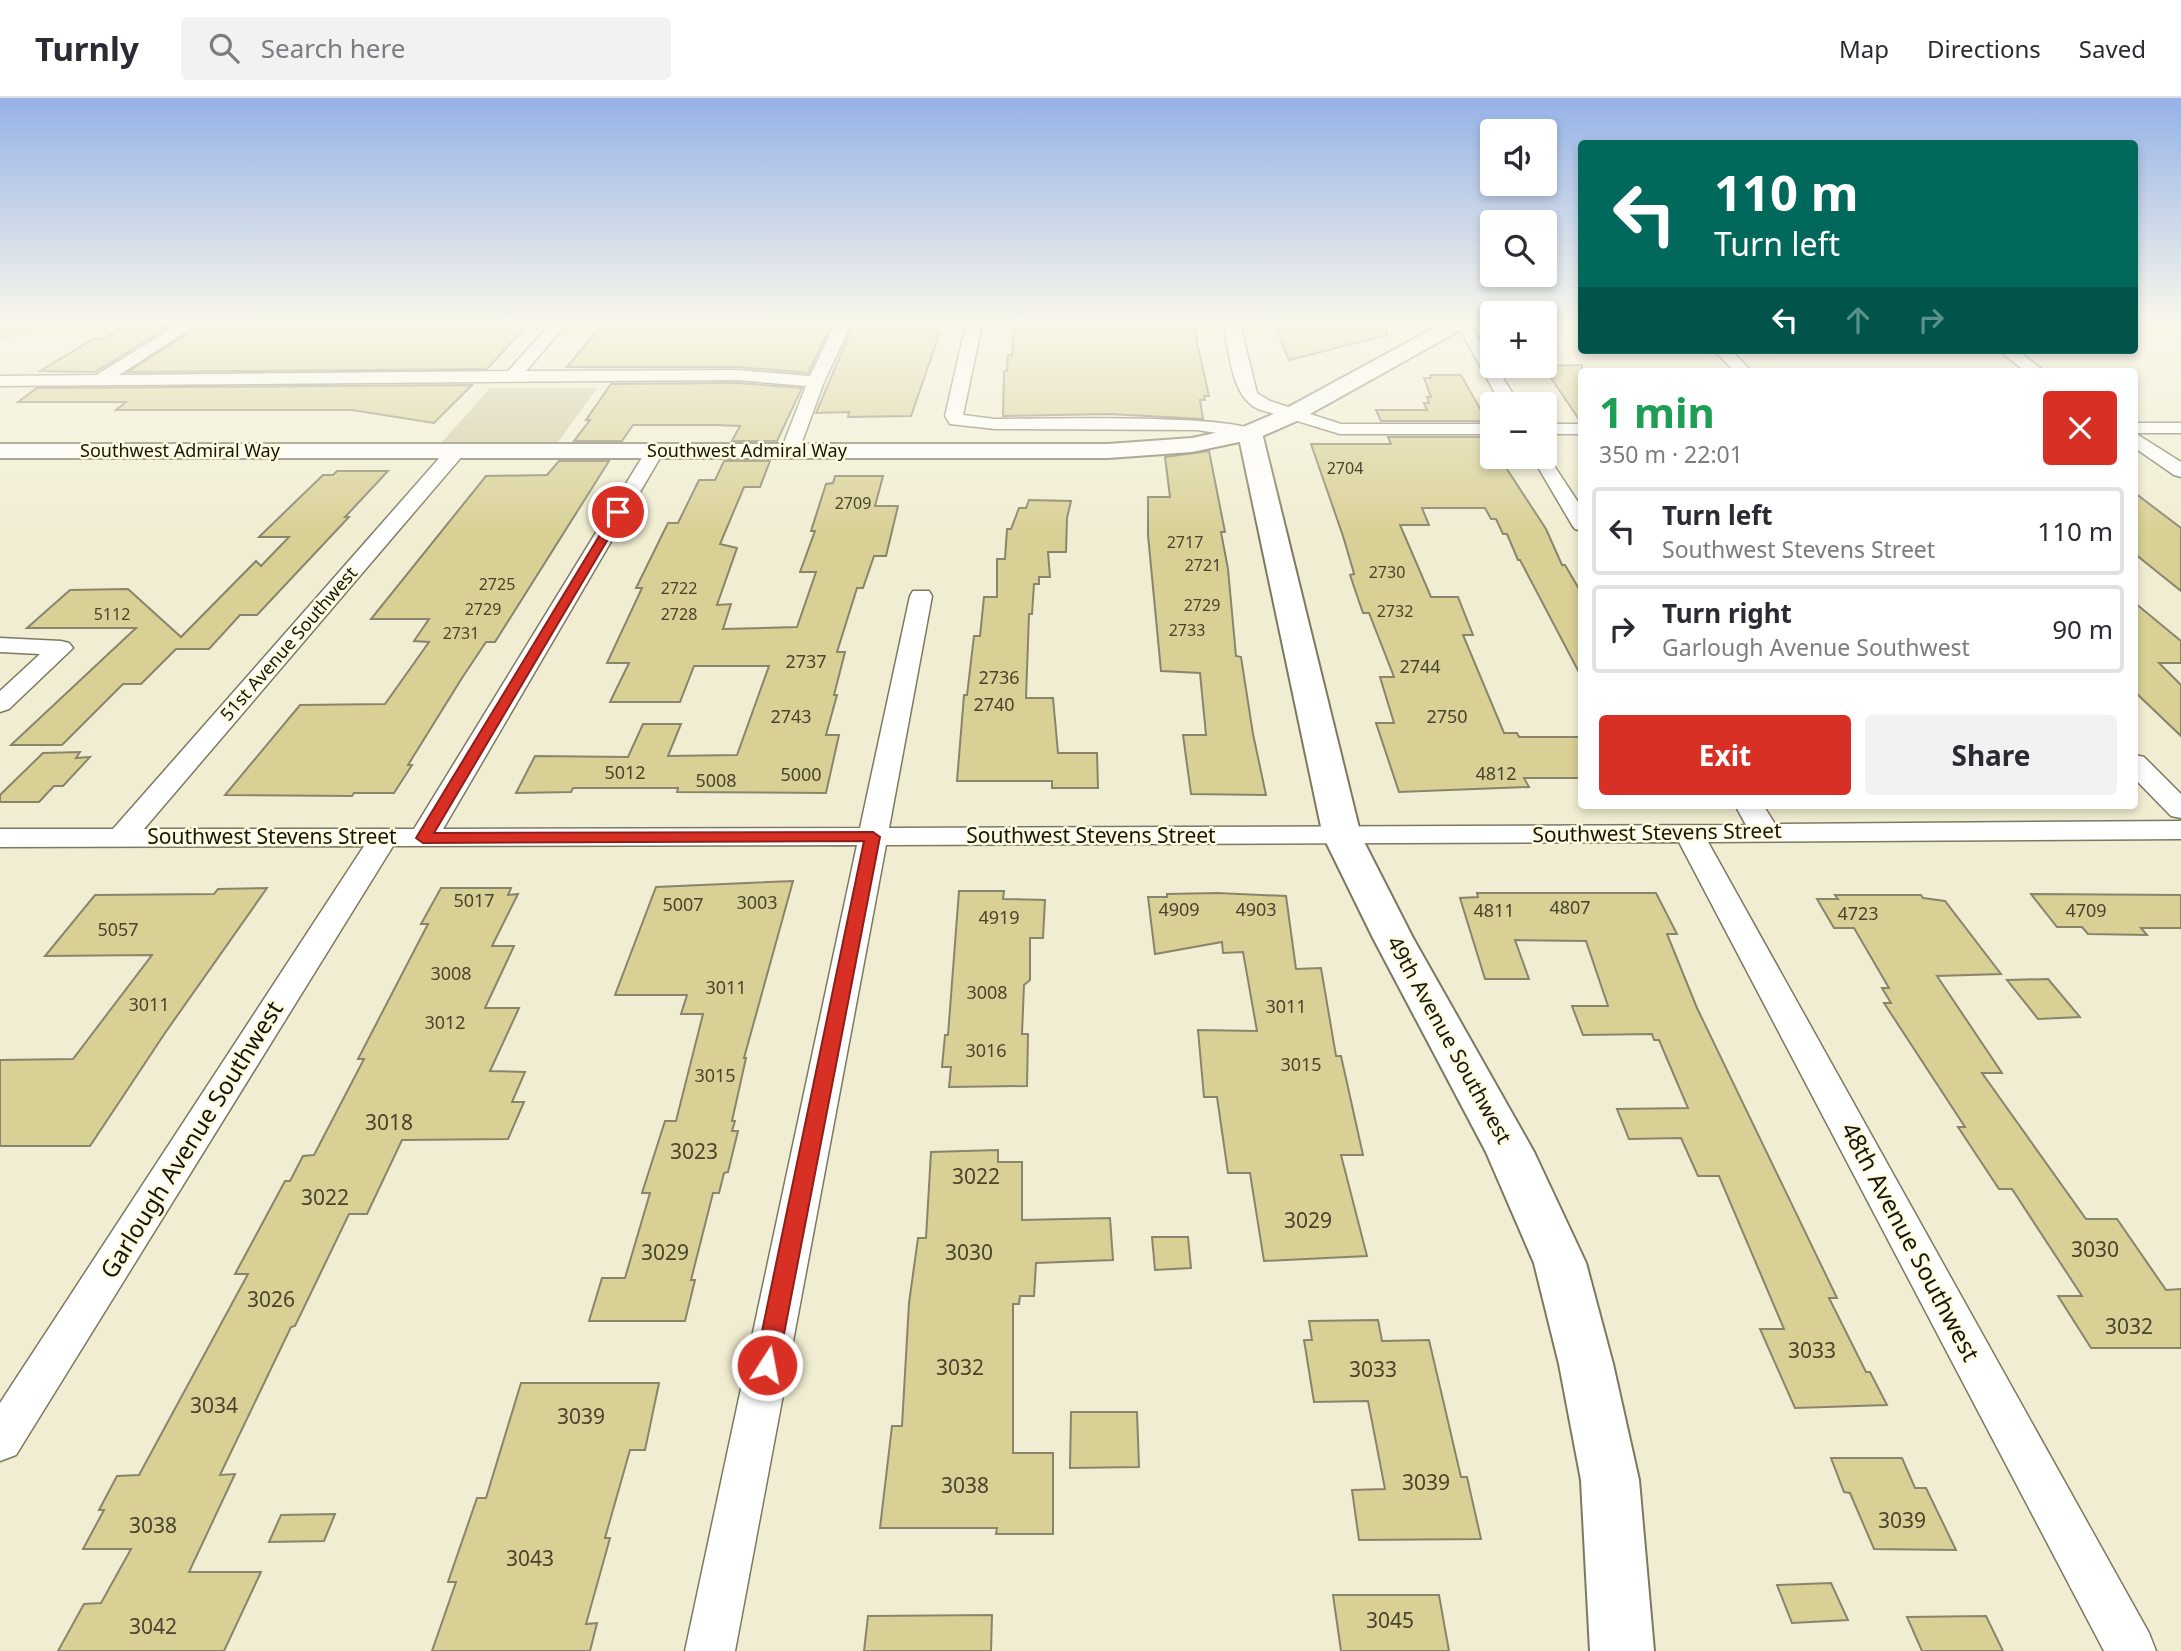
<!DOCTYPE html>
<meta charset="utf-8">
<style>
body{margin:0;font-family:"Noto Sans",sans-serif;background:#f2f2f3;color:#2b2b33;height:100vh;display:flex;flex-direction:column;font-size:26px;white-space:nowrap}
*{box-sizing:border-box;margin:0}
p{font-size:23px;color:#7c7c81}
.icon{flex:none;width:38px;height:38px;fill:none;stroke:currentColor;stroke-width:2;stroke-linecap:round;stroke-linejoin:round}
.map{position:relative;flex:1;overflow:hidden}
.drawer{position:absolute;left:1578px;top:270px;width:560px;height:441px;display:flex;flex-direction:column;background:#fff;border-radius:7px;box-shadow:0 4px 10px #0003}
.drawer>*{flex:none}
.hud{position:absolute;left:1578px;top:42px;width:560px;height:214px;border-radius:7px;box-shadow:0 4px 10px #0003;background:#00695c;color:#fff;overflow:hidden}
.tools{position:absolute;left:1480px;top:21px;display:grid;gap:14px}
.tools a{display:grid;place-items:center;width:77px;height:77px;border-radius:7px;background:#fff;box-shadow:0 4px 10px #0003;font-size:35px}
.pin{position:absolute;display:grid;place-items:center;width:60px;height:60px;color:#fff;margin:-30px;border:4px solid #fff;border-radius:50%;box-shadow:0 2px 7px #0007}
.me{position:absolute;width:77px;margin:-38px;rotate:11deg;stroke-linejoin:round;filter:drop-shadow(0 0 5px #0008)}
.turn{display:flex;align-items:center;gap:24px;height:147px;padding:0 21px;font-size:32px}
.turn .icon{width:91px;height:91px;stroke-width:2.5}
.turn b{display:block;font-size:49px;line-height:60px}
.lanes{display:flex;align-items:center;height:66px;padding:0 21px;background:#0003;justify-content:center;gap:35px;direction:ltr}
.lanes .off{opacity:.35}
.round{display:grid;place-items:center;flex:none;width:74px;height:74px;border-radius:7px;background:#f2f2f3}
.overview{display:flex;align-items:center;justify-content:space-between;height:119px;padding:0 21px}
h1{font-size:42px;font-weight:700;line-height:52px;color:#1e9e55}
.action{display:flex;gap:14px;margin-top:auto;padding:14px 21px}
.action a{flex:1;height:80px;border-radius:7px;background:#d93025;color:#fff;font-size:28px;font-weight:700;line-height:80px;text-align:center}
.action a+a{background:#f2f2f3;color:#2b2b33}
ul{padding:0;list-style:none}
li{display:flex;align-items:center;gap:21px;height:88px;margin:0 14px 10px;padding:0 7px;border:4px solid #e1e1e2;border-radius:7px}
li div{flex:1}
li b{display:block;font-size:26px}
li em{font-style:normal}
header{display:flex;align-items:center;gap:42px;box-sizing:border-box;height:98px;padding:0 35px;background:#fff;border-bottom:2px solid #e1e1e2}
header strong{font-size:33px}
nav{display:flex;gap:38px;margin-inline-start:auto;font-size:24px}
.search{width:490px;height:63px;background:#f2f2f3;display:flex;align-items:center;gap:18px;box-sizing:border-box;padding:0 24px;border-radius:7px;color:#7c7c81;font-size:26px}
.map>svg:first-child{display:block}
</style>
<header>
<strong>Turnly</strong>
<div class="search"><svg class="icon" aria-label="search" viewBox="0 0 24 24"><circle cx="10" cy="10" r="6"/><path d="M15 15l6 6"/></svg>Search here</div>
<nav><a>Map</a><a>Directions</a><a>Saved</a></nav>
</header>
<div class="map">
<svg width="2181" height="1553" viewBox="0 0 2181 1553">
<rect width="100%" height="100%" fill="#f1edd2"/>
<!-- green -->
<path fill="#d0caa2" d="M 0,222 L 84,222 L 42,229 L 0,244 Z
M 490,290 L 597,290 L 558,344 L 442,344 Z"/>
<!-- building -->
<path fill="#d9d095" stroke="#89856d" stroke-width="2" d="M 291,222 L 532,222 L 487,271 L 128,274 L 188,235 L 191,230 L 284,229 Z
M 606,222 L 834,222 L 808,275 L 737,269 L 567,269 Z
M 896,222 L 937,222 L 933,234 L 940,234 L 911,318 L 848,319 L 849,314 L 816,315 L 852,230 L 893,231 Z
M 1015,222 L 1192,222 L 1209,298 L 1204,298 L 1205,302 L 1200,302 L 1203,321 L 1109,316 L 1003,318 L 1004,273 L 1007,273 L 1008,257 L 1012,257 Z
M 1273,222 L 1321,222 L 1323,227 L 1386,227 L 1387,237 L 1289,262 Z
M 167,230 L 95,274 L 40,273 L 93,241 L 104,241 L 120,231 Z
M 1582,267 L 1582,323 L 1580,323 L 1543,268 Z
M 1430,277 L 1461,277 L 1487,323 L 1381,323 L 1376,312 L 1427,312 L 1424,305 L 1429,305 L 1427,299 L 1431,299 L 1424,280 L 1431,280 Z
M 737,285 L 802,290 L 777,343 L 732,343 L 740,328 L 715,327 L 633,327 L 622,343 L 574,343 L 590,322 L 586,322 L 611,286 Z
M 472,287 L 434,325 L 352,312 L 116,312 L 126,304 L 18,304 L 37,290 Z
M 1388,339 L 1493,339 L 1493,359 L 1502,359 L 1504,362 L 1501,362 L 1546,431 L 1562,467 L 1565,467 L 1582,496 L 1582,580 L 1520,462 L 1518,462 L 1507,436 L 1503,436 L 1496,421 L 1491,421 L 1485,410 L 1422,410 L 1429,427 L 1400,427 L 1431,499 L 1458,499 L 1473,537 L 1463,537 L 1504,635 L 1517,635 L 1519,639 L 1582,639 L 1582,680 L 1524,680 L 1529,689 L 1399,694 L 1376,625 L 1394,625 L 1380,579 L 1394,579 L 1369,515 L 1363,515 L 1350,477 L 1354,476 L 1353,472 L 1343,438 L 1311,346 L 1391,346 Z
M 1209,353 L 1225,434 L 1221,434 L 1228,471 L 1236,558 L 1241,559 L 1253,636 L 1266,697 L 1191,696 L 1183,637 L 1206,637 L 1200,575 L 1161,573 L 1148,437 L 1148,399 L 1170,399 L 1165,359 Z
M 559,363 L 609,363 L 495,544 L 486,544 L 462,580 L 408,667 L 412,667 L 394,695 L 354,695 L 352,698 L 225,697 L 300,607 L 385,606 L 429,544 L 414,543 L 429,521 L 371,521 L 486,378 L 547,377 Z
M 724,363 L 770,363 L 760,389 L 744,389 L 720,446 L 737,450 L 717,507 L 731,506 L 723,531 L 797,529 L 816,474 L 800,474 L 815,433 L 811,433 L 826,386 L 833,385 L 835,378 L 883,378 L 875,408 L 898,408 L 886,458 L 874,458 L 863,490 L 857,490 L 837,554 L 845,554 L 834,597 L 837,597 L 826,637 L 839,637 L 826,695 L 677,694 L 678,690 L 573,690 L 571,694 L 516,695 L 535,658 L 628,659 L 643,626 L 681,626 L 668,658 L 737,657 L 769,568 L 694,568 L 680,604 L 610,604 L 629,565 L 607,565 L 642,490 L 636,490 L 668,425 L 678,425 L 699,382 L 715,382 Z
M 337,373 L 388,373 L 345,419 L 349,419 L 257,517 L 240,517 L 209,551 L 176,551 L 141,586 L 123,586 L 62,647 L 11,647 L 136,530 L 27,530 L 70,492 L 128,491 L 181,539 L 256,463 L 261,468 L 289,439 L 259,439 L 323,377 L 333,377 Z
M 2135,395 L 2181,430 L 2181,493 L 2135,456 Z
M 1029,402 L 1071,403 L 1067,420 L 1066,454 L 1048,454 L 1050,479 L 1039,479 L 1039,486 L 1034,486 L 1032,516 L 1029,516 L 1026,600 L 1053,600 L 1058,655 L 1097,655 L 1098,690 L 1052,690 L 1052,683 L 957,683 L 964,597 L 967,597 L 974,538 L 980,538 L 984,499 L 997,499 L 997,461 L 1005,461 L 1007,431 L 1011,431 L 1019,410 L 1026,410 Z
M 2135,505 L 2181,543 L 2181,565 L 2159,565 L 2181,587 L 2181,638 L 2135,594 Z
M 80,654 L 76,660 L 90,659 L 63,688 L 54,688 L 39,704 L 0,704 L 0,697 L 43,655 Z
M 793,783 L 744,960 L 746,960 L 732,1023 L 735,1023 L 732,1033 L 738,1033 L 728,1074 L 724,1075 L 719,1095 L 713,1095 L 691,1182 L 695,1182 L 685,1223 L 589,1223 L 602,1180 L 625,1180 L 650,1095 L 642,1095 L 665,1023 L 676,1023 L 703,916 L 681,916 L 687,897 L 615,897 L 656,789 Z
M 267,790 L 165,935 L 90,1048 L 0,1048 L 0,962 L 73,961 L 152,857 L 45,858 L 95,797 L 214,796 L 218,791 Z
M 441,790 L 511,790 L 508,797 L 518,796 L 492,848 L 514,848 L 485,910 L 519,910 L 490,973 L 525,974 L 512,1004 L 524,1004 L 508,1041 L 402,1042 L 367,1116 L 349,1116 L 295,1228 L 291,1229 L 220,1377 L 235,1376 L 189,1474 L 261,1474 L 224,1553 L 58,1553 L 84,1506 L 101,1505 L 131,1451 L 83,1451 L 104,1412 L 99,1412 L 117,1378 L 139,1377 L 248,1176 L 235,1176 L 255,1139 L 285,1083 L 290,1083 L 303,1058 L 314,1057 L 364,961 L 358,961 L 428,826 L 421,826 Z
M 959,793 L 1004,793 L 1003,801 L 1045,802 L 1043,840 L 1030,840 L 1030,882 L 1024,887 L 1022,936 L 1028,936 L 1027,988 L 949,989 L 951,969 L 942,969 L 945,937 L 948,937 Z
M 1217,795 L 1286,798 L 1296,871 L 1321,870 L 1336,958 L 1341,958 L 1363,1057 L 1341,1057 L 1367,1158 L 1264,1163 L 1250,1075 L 1228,1075 L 1217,999 L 1204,999 L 1198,932 L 1257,933 L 1243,854 L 1223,855 L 1222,844 L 1155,856 L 1148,799 L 1167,799 L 1167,796 Z
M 1477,795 L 1656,795 L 1677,836 L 1667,836 L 1697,910 L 1837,1200 L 1829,1200 L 1866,1274 L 1870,1274 L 1887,1307 L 1795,1310 L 1760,1231 L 1784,1231 L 1719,1078 L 1698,1078 L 1681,1040 L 1629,1041 L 1617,1011 L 1688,1010 L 1659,942 L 1654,942 L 1652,936 L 1583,937 L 1572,908 L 1608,908 L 1586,843 L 1515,842 L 1529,881 L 1485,881 L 1460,800 L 1478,799 Z
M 2031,796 L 2181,797 L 2181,830 L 2141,830 L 2147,837 L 2088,836 L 2082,829 L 2057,829 Z
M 1835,797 L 1921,797 L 1923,800 L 1945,803 L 2001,876 L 1937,878 L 2002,975 L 1982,975 L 2086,1121 L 2117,1121 L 2166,1192 L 2181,1191 L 2181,1250 L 2091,1250 L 2058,1198 L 2082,1198 L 2012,1091 L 1999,1091 L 1958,1029 L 1965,1029 L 1884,905 L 1891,905 L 1882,890 L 1889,890 L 1854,830 L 1834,830 L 1817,801 L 1838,801 Z
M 2048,881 L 2080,919 L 2038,921 L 2007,882 Z
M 998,1052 L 998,1064 L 1022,1064 L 1022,1122 L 1110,1120 L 1113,1162 L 1036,1165 L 1034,1198 L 1020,1198 L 1019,1206 L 1013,1206 L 1013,1355 L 1053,1355 L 1053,1436 L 996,1436 L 997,1430 L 880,1430 L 892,1328 L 902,1328 L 909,1205 L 918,1140 L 926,1140 L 931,1054 Z
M 1152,1139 L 1188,1139 L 1191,1170 L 1155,1172 Z
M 1378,1222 L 1382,1243 L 1429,1242 L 1461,1379 L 1467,1379 L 1481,1441 L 1359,1442 L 1352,1392 L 1385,1391 L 1368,1303 L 1314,1304 L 1304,1242 L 1312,1242 L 1309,1223 Z
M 521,1285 L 659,1285 L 645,1352 L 630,1352 L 605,1440 L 610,1440 L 586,1526 L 597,1525 L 590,1553 L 432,1553 L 456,1484 L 448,1484 L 477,1400 L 486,1400 Z
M 1071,1314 L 1137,1314 L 1139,1369 L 1070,1370 Z
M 1831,1360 L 1902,1360 L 1915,1390 L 1926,1390 L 1956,1452 L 1874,1451 L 1850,1395 L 1844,1394 Z
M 335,1416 L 324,1443 L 269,1444 L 281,1417 Z
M 1831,1485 L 1848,1522 L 1792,1525 L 1777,1487 Z
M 1333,1497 L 1439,1497 L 1449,1553 L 1341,1553 Z
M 992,1517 L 991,1553 L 864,1553 L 868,1518 Z
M 1986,1518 L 2003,1553 L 1922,1553 L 1907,1519 Z"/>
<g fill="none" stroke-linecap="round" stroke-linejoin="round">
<!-- minor casing -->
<g stroke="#7c7960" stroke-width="3">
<path id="minor" d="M 554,222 L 570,222 L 526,273 L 737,272 L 810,278 L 837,222 L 853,222 L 824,284 L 799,352 L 790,358 L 781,352 L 806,288 L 737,282 L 0,288 L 0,278 L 96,277 L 181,225 L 189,230 L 187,233 L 119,277 L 508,273 Z
M 967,222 L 983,222 L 963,317 L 995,321 C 1033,321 1242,315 1259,335 L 1250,340 L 1197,332 L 995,331 L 950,326 L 945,318 Z
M 1223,222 L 1239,222 L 1257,295 L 1270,303 L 1341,326 L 1493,326 L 1493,336 L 1340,336 L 1258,311 C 1230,298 1229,250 1223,222 Z
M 1455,222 L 1467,222 L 1519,306 L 1501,306 Z
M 1714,252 L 1731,252 L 1751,273 L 1734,273 Z
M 1998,252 L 2017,252 L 2044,273 L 2025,273 Z
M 2135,325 L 2181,325 L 2181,335 L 2135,335 Z
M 1545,326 L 1582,326 L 1582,336 L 1545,336 Z
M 2135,335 L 2181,364 L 2181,379 L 2174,377 L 2135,350 Z
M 456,347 L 465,353 L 463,357 L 144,731 L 414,731 L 646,353 L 655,347 L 664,353 L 443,731 L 860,730 L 910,498 L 913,493 L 929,493 L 932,498 L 889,730 L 1746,727 L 1735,707 L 1763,707 L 1775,726 L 2181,723 L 2181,741 L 1708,744 L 2149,1535 L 2156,1553 L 2104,1553 L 1679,744 L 886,747 L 735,1553 L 685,1553 L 857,747 L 393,748 L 16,1357 L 0,1363 L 0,1305 L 364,748 L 0,749 L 0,731 L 113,731 L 449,349 Z
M 1545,354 L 1582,410 L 1582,433 L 1575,431 L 1572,427 L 1532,359 L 1545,359 Z
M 0,540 L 61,543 L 69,545 L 73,550 L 9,611 L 0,614 L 0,593 L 40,556 L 0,554 Z
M 2135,657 L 2144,659 L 2181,696 L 2181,720 L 2171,718 L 2135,681 Z"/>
</g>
<!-- tertiary casing -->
<g stroke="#7c7960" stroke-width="4">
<path id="tertiary" d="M 1250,328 L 1258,330 L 1262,335 L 1361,738 L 1413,840 L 1534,1054 L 1586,1165 L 1613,1266 L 1639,1382 L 1654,1553 L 1590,1553 L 1581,1382 L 1559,1266 L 1534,1165 L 1486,1054 L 1373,840 L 1323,738 L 1238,335 L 1242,330 Z"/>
</g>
<!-- secondary casing -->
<g stroke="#7c7960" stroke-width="4">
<path id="secondary" d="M 1449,222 L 1474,222 L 1471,226 L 1299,322 L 1258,340 L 1192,354 L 1108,360 L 0,360 L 0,346 L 1108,346 L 1192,340 L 1243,329 L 1283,312 Z"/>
</g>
<!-- minor -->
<use href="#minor" fill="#fff" fill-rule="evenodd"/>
<!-- tertiary -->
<use href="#tertiary" fill="#fff" fill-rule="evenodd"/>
<!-- secondary -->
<use href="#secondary" fill="#fff" fill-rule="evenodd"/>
</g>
<!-- sky -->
<linearGradient id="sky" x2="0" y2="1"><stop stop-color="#95b2e7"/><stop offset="0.51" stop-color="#f9f7eb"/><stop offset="1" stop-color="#f9f7eb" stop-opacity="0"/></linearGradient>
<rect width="2181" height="439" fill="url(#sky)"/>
<!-- route -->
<path fill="#d93025" stroke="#8d1f18" stroke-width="2" d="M 615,412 L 624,414 L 434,735 L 873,734 L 880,739 L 778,1267 L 775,1274 L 767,1277 L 759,1274 L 755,1267 L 864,743 L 423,745 L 416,740 Z"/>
<g text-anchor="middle" stroke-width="5" stroke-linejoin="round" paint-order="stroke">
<!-- far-number labels -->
<g font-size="16" fill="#48442e">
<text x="1345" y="376">2704</text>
<text x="853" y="411">2709</text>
<text x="1185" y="450">2717</text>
<text x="1203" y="473">2721</text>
<text x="1387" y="480">2730</text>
<text x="497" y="492">2725</text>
<text x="679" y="496">2722</text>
<text x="1202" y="513">2729</text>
<text x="483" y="517">2729</text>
<text x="1395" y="519">2732</text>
<text x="112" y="522">5112</text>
<text x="679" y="522">2728</text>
<text x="1187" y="538">2733</text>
<text x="461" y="541">2731</text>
</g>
<!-- far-street labels -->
<g font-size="18" fill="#17150c" stroke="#fffbdf">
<text x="180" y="359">Southwest Admiral Way</text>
<text x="747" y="359">Southwest Admiral Way</text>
<text transform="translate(289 546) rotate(-49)" y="6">51st Avenue Southwest</text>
</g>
<!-- number labels -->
<g font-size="18" fill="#48442e">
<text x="806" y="570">2737</text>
<text x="1420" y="575">2744</text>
<text x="999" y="586">2736</text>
<text x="994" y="613">2740</text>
<text x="791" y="625">2743</text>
<text x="1447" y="625">2750</text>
<text x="625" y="681">5012</text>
<text x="1496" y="682">4812</text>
<text x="801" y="683">5000</text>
<text x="716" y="689">5008</text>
<text x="474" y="809">5017</text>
<text x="757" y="811">3003</text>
<text x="683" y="813">5007</text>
<text x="1570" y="816">4807</text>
<text x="1179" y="818">4909</text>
<text x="1256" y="818">4903</text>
<text x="1494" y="819">4811</text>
<text x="2086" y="819">4709</text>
<text x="1858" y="822">4723</text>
<text x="999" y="826">4919</text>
<text x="118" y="838">5057</text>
<text x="451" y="882">3008</text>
<text x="726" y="896">3011</text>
<text x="987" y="901">3008</text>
<text x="149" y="913">3011</text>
<text x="1286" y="915">3011</text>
<text x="445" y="931">3012</text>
<text x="986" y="959">3016</text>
<text x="1301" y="973">3015</text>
<text x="715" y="984">3015</text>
</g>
<!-- street labels -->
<g font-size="21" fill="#17150c" stroke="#fffbdf">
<text transform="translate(1657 735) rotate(-1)" y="7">Southwest Stevens Street</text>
<text x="1091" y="745">Southwest Stevens Street</text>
<text x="272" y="746">Southwest Stevens Street</text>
<text transform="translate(1449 942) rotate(61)" y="7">49th Avenue Southwest</text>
</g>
<!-- near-number labels -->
<g font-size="21" fill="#48442e">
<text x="389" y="1032">3018</text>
<text x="694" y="1061">3023</text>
<text x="976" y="1086">3022</text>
<text x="325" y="1107">3022</text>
<text x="1308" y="1130">3029</text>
<text x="2095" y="1159">3030</text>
<text x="665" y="1162">3029</text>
<text x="969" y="1162">3030</text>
<text x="271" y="1209">3026</text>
<text x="2129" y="1236">3032</text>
<text x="1812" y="1260">3033</text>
<text x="960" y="1277">3032</text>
<text x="1373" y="1279">3033</text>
<text x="214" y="1315">3034</text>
<text x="581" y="1326">3039</text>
<text x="1426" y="1392">3039</text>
<text x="965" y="1395">3038</text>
<text x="1902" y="1430">3039</text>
<text x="153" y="1435">3038</text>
<text x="530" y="1468">3043</text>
<text x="1390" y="1530">3045</text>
<text x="153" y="1536">3042</text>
</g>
<!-- near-street labels -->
<g font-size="24" fill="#17150c" stroke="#fffbdf">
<text transform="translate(192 1042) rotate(-58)" y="8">Garlough Avenue Southwest</text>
<text transform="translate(1910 1144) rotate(62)" y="8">48th Avenue Southwest</text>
</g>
</g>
</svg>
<div class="tools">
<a><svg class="icon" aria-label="sound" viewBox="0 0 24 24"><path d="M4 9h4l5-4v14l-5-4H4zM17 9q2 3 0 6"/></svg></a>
<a><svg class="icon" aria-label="search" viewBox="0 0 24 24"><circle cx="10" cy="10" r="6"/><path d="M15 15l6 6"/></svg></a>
<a>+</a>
<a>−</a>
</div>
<div class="pin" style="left:618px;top:414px;background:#d93025"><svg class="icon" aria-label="arrive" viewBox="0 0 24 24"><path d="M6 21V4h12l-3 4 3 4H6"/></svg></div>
<svg class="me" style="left:767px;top:1267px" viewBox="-20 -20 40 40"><circle r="17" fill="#d93025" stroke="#fff" stroke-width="3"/><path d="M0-11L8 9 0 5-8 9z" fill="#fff"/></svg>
<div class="hud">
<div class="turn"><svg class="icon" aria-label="left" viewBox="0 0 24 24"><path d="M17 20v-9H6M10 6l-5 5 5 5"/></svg><div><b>110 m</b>Turn left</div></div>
<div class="lanes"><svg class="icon" aria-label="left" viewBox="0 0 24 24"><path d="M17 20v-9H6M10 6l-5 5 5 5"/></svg><svg class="icon off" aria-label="ahead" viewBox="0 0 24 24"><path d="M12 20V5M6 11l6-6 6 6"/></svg><svg class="icon off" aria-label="right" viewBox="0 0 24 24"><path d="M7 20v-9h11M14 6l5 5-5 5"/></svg></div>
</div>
<section class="drawer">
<div class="overview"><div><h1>1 min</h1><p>350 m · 22:01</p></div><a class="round" style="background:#d93025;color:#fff"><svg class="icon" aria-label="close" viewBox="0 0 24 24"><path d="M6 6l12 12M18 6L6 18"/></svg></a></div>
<ul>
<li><svg class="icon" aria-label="left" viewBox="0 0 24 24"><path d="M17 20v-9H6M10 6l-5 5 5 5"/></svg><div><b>Turn left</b><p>Southwest Stevens Street</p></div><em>110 m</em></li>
<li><svg class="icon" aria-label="right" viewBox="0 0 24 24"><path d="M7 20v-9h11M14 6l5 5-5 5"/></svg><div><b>Turn right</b><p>Garlough Avenue Southwest</p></div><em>90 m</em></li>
</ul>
<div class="action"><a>Exit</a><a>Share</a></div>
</section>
</div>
